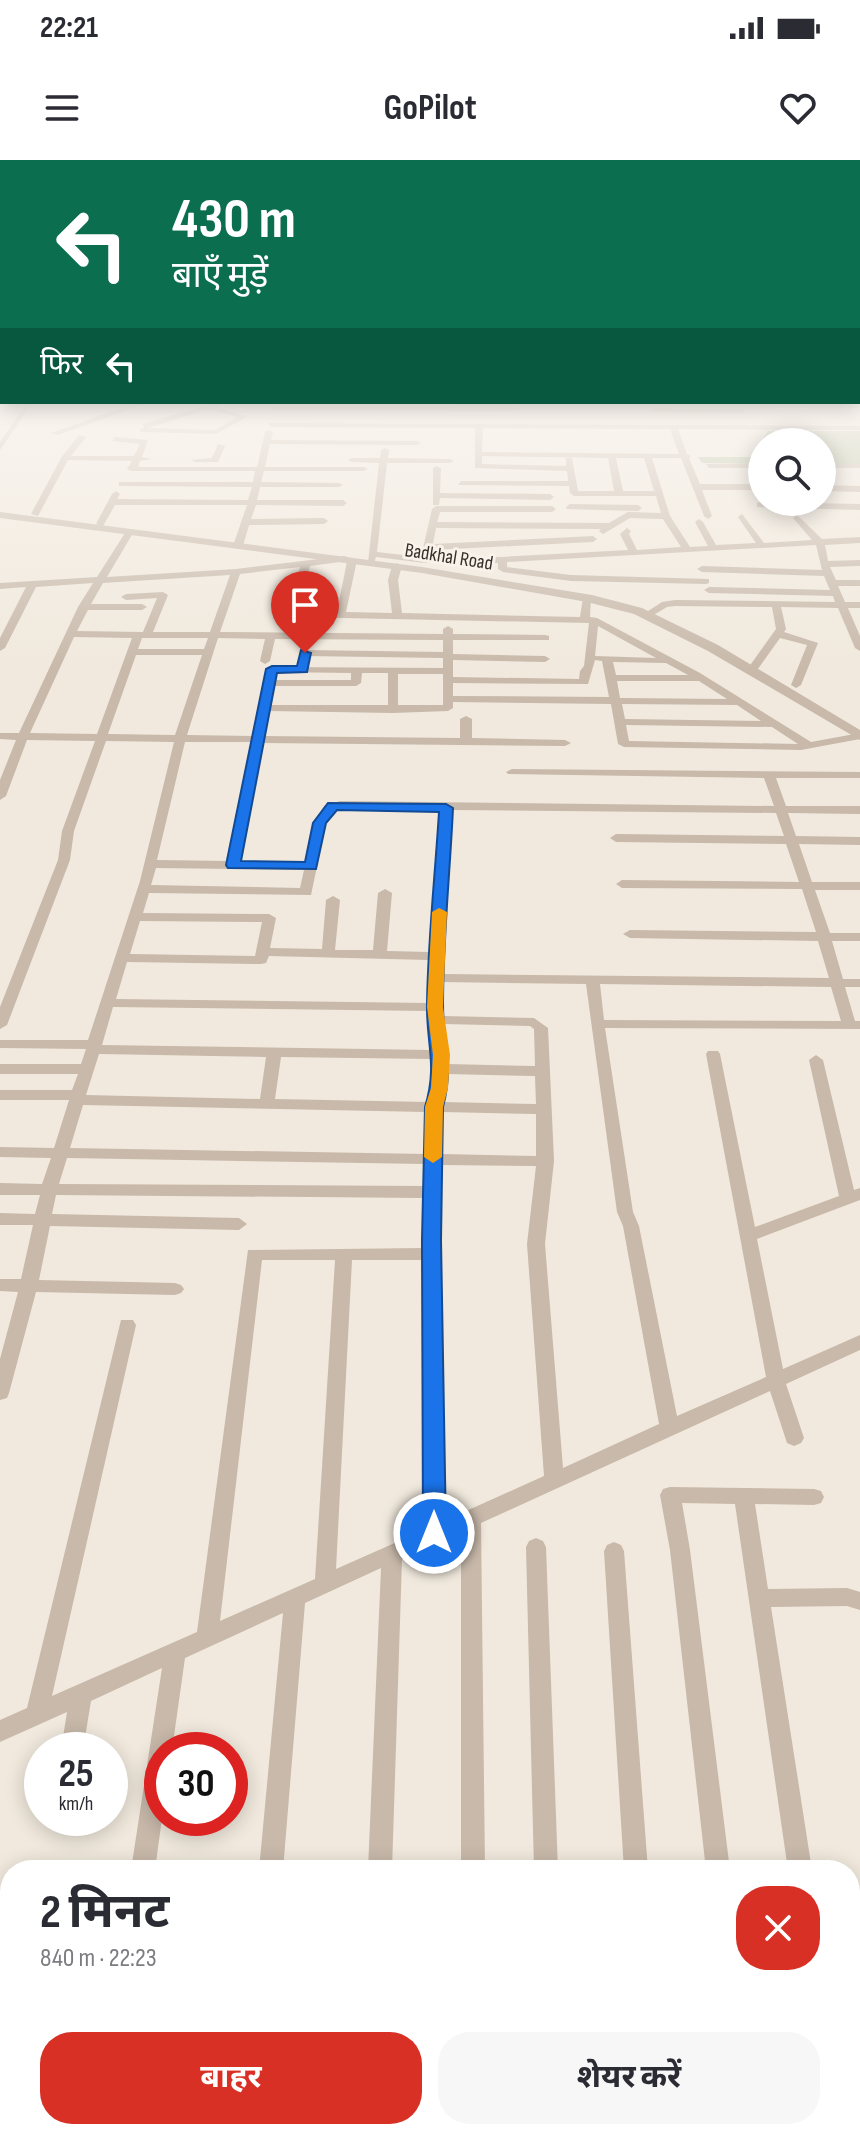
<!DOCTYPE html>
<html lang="hi">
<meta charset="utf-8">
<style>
body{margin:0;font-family:"Sofia Sans Condensed","Noto Sans Devanagari",sans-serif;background:#f7f7f7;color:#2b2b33;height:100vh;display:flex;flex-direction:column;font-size:30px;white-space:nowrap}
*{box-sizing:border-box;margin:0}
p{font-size:26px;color:#7c7c81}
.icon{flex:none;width:44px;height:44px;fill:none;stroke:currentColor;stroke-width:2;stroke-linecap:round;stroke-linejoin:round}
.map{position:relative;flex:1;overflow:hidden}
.panel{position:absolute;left:0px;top:1700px;width:860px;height:280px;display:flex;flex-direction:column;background:#fff;border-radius:32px 32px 0 0;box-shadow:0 4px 20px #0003}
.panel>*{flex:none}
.top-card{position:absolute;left:0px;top:0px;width:860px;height:244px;box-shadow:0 4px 20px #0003;background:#0b6e4f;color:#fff;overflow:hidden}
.controls{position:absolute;left:748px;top:268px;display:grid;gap:16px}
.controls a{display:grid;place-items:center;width:88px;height:88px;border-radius:50%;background:#fff;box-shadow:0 4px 20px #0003;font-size:40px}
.speed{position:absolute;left:24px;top:1572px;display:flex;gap:16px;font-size:40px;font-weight:700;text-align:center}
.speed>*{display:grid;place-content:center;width:104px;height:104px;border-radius:50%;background:#fff;box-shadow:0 4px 20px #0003;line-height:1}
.speed small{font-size:20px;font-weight:400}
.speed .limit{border:12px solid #d22;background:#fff;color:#111}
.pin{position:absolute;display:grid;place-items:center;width:68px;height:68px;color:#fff;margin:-82px -34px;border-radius:50% 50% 50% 0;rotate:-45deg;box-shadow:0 0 8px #0007}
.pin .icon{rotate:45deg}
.me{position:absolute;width:88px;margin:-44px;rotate:0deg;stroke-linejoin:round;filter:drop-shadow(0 0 6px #0008)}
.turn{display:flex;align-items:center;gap:28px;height:168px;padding:0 40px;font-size:36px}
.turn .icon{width:104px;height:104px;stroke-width:2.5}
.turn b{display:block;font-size:56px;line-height:68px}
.then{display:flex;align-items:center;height:76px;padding:0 40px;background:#0003;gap:16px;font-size:30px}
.round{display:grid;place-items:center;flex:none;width:84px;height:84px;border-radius:32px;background:#f7f7f7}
.headline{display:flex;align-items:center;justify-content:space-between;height:136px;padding:0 40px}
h1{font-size:48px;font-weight:700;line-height:60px}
.action{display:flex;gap:16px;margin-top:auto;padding:16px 40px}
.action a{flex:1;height:92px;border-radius:32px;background:#d93025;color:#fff;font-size:32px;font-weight:700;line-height:92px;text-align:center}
.action a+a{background:#f7f7f7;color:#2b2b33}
.status{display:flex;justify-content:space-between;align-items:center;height:56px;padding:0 40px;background:#fff;direction:ltr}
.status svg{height:22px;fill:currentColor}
header{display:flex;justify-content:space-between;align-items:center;height:104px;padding:0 40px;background:#fff;font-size:36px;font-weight:700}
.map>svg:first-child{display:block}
</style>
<div class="status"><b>22:21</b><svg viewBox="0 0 49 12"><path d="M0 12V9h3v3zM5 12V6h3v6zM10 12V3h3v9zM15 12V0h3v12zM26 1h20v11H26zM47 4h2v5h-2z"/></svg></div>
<header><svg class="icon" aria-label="menu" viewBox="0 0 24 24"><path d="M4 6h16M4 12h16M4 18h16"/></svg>GoPilot<svg class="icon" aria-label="heart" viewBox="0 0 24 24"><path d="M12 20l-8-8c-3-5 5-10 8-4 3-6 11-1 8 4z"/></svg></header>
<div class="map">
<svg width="860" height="1980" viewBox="0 0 860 1980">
<rect width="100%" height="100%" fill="#f1e9dd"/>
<!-- green -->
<path fill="#b3bf9e" d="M 768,271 L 860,271 L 860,305 L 822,304 L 822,282 L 762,282 L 762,304 L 702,303 L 698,297 L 751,297 Z"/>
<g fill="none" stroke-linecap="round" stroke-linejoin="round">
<!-- minor -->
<path fill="#c8b9aa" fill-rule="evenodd" d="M 61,242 L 77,242 L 73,244 Z
M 139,242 L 150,242 L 58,275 L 51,273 Z
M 218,242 L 223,244 L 217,247 L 247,257 L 216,274 L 142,272 L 138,270 L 144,268 L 143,264 ZM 209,249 L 237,257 L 215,270 L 148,268 Z
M 26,244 L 30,246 L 0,290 L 0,282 Z
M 760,244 L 860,244 L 860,248 L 757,248 Z
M 274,246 L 517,247 L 521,249 L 517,251 L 271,250 Z
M 653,248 L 742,249 L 746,251 L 742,253 L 650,252 Z
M 268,263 L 860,266 L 860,270 L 678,269 L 687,294 L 691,296 L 689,298 L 700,324 L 762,324 L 762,330 L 702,330 L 712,356 L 708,359 L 704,356 L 681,298 L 652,298 L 670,356 L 690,387 L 708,386 L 695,362 L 699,359 L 703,362 L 716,385 L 756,383 L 738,357 L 742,354 L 764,383 L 812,380 L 793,358 L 797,355 L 822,379 L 860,377 L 860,383 L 825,385 L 828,401 L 860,400 L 860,406 L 830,407 L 836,420 L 860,420 L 860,426 L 838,426 L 845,442 L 860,442 L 860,448 L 848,448 L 860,476 L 860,491 L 855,488 L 838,448 L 781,447 L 786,469 L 784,472 L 818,483 L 801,525 L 796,528 L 791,525 L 807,485 L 780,478 L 755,513 L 746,511 L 776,469 L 772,447 L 675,446 L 667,447 L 650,457 L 642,455 L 662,442 L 675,440 L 835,442 L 833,436 L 709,433 L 704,430 L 709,427 L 830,430 L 824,416 L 702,412 L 697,409 L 702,406 L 822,410 L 816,385 L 507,402 L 507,407 L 571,415 L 709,419 L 709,423 L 706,424 L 571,421 L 503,412 L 498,409 L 498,403 L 425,403 L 376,397 L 374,403 L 368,403 L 379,303 L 352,302 L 348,300 L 352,298 L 380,298 L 381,290 L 385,288 L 389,290 L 388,298 L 450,299 L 454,301 L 450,303 L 387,303 L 377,392 L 421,397 L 432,349 L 436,346 L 552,346 L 556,349 L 552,352 L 440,352 L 437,362 L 609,363 L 628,352 L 661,353 L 656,336 L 574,336 L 570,333 L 569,326 L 458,325 L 461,321 L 568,321 L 567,311 L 475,308 L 475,268 L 271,267 ZM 483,268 L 670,269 L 679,294 L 482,292 ZM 482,296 L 608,298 L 614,331 L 578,331 L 572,298 L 566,298 L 566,306 L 482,304 ZM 616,298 L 644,298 L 654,331 L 623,331 ZM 630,358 L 663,359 L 681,387 L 637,390 L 629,374 L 631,371 L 627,368 L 620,374 L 628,390 L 501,397 L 430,397 L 432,390 L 593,382 L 597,379 L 593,376 L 433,384 L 436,368 L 601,369 L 599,371 L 603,374 Z
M 269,270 L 273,272 L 271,280 L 417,281 L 421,283 L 417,285 L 270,284 L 265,307 L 364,307 L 368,309 L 364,311 L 264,311 L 261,322 L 339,323 L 343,325 L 339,327 L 260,327 L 257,340 L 343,340 L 347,343 L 343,346 L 256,345 L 251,359 L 324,358 L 328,361 L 324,364 L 249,365 L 243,386 L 238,389 L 233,386 L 247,345 L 115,345 L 103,366 L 96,364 L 112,334 L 116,331 L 120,334 L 117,339 L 248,340 L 252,327 L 122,326 L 119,326 L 119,322 L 253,322 L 255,311 L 131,311 L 127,309 L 132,301 L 68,300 L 38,356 L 31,354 L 61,298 L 79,275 L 86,277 L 71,296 L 134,296 L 140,284 L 112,281 L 115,277 L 148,280 L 142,297 L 152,299 L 140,301 L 138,307 L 257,307 L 265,272 Z
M 218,284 L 225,286 L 218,302 L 195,302 L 191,300 L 212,298 Z
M 706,304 L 762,304 L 762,308 L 709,308 Z
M 822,304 L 860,304 L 860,308 L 822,308 Z
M 437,306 L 441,308 L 440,333 L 550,334 L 554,337 L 550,340 L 440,338 L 439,345 L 433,345 L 433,308 Z
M 822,325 L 860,326 L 860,332 L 822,331 Z
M 760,342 L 860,344 L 860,350 L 757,347 L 757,343 Z
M 570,344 L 638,345 L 642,348 L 638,351 L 567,349 L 566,347 Z
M 129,370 L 133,373 L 107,417 L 236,409 L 344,396 L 357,400 L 346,452 L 392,453 L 388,420 L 392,406 L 397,403 L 402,406 L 398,420 L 402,453 L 580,457 L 583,438 L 591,436 L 590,457 L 597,458 L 700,513 L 811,582 L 860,573 L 860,579 L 801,590 L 624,587 L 618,584 L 611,544 L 453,542 L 453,548 L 448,551 L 393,553 L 269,551 L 264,576 L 460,578 L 460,559 L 466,556 L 472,559 L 472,578 L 565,580 L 571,583 L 565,586 L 263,583 L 240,701 L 306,702 L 314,663 L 324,646 L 340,641 L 774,646 L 764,618 L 508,614 L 506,612 L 512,609 L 860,612 L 860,618 L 776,618 L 786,646 L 860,646 L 860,654 L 788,653 L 796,676 L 860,677 L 860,685 L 799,684 L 812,722 L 860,722 L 860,730 L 815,730 L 830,773 L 860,773 L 860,781 L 832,781 L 843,819 L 860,819 L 860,827 L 845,827 L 855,861 L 860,861 L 860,869 L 605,868 L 633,1052 L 639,1066 L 677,1256 L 766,1217 L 706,894 L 708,891 L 718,891 L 720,894 L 755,1067 L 839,1036 L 809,900 L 816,895 L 823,900 L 854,1030 L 860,1028 L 860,1040 L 757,1079 L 783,1209 L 860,1175 L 860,1190 L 786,1224 L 804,1278 L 801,1283 L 794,1286 L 787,1283 L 770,1231 L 481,1363 L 485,1710 L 461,1710 L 461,1372 L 402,1399 L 392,1710 L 368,1710 L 381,1408 L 305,1443 L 283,1710 L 259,1710 L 283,1453 L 185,1498 L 172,1590 L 162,1590 L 162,1658 L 155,1710 L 131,1710 L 162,1508 L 91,1541 L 83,1590 L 61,1590 L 67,1552 L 0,1582 L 0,1560 L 27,1548 L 121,1160 L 133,1160 L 136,1165 L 52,1536 L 197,1472 L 248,1090 L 423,1088 L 424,1038 L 56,1035 L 52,1054 L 239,1058 L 247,1064 L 239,1070 L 50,1066 L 39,1120 L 175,1123 L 181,1125 L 184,1129 L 181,1133 L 175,1135 L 36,1132 L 9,1233 L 7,1238 L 0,1240 L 0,1199 L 18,1132 L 0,1131 L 0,1119 L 21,1119 L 33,1065 L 0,1065 L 0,1053 L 35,1054 L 40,1035 L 0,1035 L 0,1023 L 42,1024 L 51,998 L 0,997 L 0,987 L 54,988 L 69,940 L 0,940 L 0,930 L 72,930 L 78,914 L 0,914 L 0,904 L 81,904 L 86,889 L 0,888 L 0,880 L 88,880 L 140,721 L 174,582 L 106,581 L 74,671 L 70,700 L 7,865 L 0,869 L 0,847 L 58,700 L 62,671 L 95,581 L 27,580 L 6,636 L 0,640 L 0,620 L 16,580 L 0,579 L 0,573 L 19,573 L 78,447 L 93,423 L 36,427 L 5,488 L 0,491 L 0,478 L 26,427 L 0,429 L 0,423 L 97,417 L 125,373 ZM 347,401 L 337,452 L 298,451 L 310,406 ZM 300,407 L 286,465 L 294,465 L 296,457 L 589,463 L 584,506 L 580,511 L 579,519 L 453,517 L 453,500 L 545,502 L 550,499 L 545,496 L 453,494 L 453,480 L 549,480 L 549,476 L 545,475 L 453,474 L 453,469 L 448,466 L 443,469 L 443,474 L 220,472 L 240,414 ZM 230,415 L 210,472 L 153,472 L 168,435 L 163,432 L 126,434 L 121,437 L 126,440 L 157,438 L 143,472 L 77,471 L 88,450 L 142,450 L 147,447 L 142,444 L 91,444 L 103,423 ZM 598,466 L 656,498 L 595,496 ZM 74,477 L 132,478 L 97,574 L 30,573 ZM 142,478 L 208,478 L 204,489 L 138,489 ZM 218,478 L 265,479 L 260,501 L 265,504 L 270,501 L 275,479 L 443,480 L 443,492 L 305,490 L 300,493 L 305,496 L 443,498 L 443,508 L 268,507 L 253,576 L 187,575 ZM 136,495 L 202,495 L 175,575 L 108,574 ZM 595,500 L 602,501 L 609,537 L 453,536 L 453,523 L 588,524 ZM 613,502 L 666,503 L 688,515 L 616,515 ZM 277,512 L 351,513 L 351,520 L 275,520 ZM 362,513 L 388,513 L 388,545 L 270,545 L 274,526 L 356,526 L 361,523 ZM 398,514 L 443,514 L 443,545 L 398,545 ZM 617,521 L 699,521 L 727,539 L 620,538 ZM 622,544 L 737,545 L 761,561 L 625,559 ZM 626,565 L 772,567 L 798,584 L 629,581 ZM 185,582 L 252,582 L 227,701 L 157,700 ZM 341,649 L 440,650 L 429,792 L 387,791 L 392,733 L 385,729 L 378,733 L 373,790 L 335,790 L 340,740 L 333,736 L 326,740 L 322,789 L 270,788 L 276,758 L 269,754 L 143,753 L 149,733 L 311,735 L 326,663 L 333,651 ZM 452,650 L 776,653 L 784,676 L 616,674 L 610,678 L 616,682 L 786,684 L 799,722 L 622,720 L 616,724 L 622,728 L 802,729 L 816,772 L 630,770 L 623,774 L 630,778 L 818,781 L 829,818 L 442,814 ZM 156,708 L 304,710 L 300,728 L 151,725 ZM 140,761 L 262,762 L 255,796 L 130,794 ZM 269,796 L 429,800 L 428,843 L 116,839 L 127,802 L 261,804 L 266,803 ZM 442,822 L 586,824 L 617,1052 L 623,1066 L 659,1264 L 563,1308 L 545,1084 L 554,1001 L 548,868 L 534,858 L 443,856 ZM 600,824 L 831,827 L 841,861 L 604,860 ZM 113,847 L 428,851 L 431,890 L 102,885 ZM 443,864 L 530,866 L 534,869 L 535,906 L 447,904 L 448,895 ZM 99,894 L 266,897 L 260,939 L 86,935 ZM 281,897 L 432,899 L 428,942 L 275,939 ZM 447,914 L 535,916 L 536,944 L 443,942 ZM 83,945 L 426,952 L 425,994 L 70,988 ZM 442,952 L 536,954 L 536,996 L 441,994 ZM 67,998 L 425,1004 L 425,1026 L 59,1024 ZM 441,1005 L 536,1006 L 527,1084 L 544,1316 L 444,1361 ZM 262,1100 L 335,1100 L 315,1419 L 220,1461 ZM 352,1100 L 424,1100 L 424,1370 L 336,1409 Z
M 670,1327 L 814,1329 L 821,1331 L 824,1337 L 821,1343 L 814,1345 L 755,1344 L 768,1429 L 847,1428 L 860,1432 L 860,1450 L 847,1446 L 771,1447 L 812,1710 L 788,1710 L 735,1344 L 682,1343 L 690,1390 L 730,1710 L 706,1710 L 670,1390 L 660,1335 L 663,1329 Z
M 536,1378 L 543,1381 L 546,1387 L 558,1710 L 534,1710 L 526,1387 L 529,1381 Z
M 614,1382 L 621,1385 L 624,1391 L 648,1710 L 624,1710 L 604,1391 L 607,1385 Z
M 10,1806 L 10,1877 L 0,1883 L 0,1812 Z
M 850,1964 L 855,1980 L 827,1980 L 825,1970 L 850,1970 Z
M 90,1970 L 118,1970 L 117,1980 L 89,1980 Z
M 235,1970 L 263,1970 L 262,1980 L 234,1980 Z
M 356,1970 L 384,1970 L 383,1980 L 355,1980 Z
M 461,1970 L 489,1970 L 489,1980 L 461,1980 Z
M 540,1970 L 568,1970 L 568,1980 L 540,1980 Z
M 641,1970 L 669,1970 L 669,1980 L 641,1980 Z
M 732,1970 L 760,1970 L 761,1980 L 733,1980 Z"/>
<!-- tertiary -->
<path fill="#c8b9aa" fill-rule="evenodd" d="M 0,352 L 422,407 L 592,435 L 642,448 L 718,485 L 860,570 L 860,580 L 708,491 L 634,454 L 587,442 L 422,413 L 0,358 Z"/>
</g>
<!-- sky -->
<linearGradient id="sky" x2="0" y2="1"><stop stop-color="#7db0d0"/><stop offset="0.46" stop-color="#f9f5f0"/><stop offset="1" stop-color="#f9f5f0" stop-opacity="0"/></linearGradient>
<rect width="860" height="509" fill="url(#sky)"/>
<!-- route -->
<path fill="#1a73e8" stroke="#114b97" stroke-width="2" d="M 301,490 L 311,493 L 307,512 L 277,513 L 241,701 L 305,702 L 313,663 L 328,643 L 446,644 L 453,648 C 450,713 443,779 443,844 C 443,884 454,906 443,947 L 441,1080 L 446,1373 L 443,1380 L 434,1383 L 426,1380 L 423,1373 L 422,1080 L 425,947 C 438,904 426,884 427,843 C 428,780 435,716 439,652 L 337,650 L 326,663 L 316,709 L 228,708 L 226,705 L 266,509 L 272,506 L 297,506 Z"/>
<!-- slow -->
<path fill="#f59e0b" d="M 439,748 L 447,752 L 443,847 L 450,895 L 448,928 L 443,947 L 442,997 L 433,1003 L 424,997 L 425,947 L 431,928 L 433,895 L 427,847 L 432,752 Z"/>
<g text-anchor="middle" stroke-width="6" stroke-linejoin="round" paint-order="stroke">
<!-- far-street labels -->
<g font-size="20" fill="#362e29" stroke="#f9f2ea">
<text transform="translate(449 396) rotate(9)" y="7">Badkhal Road</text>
</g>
</g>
</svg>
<div class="controls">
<a><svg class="icon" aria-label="search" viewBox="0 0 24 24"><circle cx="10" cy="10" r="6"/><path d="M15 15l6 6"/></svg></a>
</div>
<div class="speed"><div>25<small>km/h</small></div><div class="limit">30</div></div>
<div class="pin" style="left:305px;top:493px;background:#d93025"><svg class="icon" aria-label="arrive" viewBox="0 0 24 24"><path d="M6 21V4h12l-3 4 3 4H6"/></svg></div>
<svg class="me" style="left:434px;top:1373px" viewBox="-20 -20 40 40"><circle r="17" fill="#1a73e8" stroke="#fff" stroke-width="3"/><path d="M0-11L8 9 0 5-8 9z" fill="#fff"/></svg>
<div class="top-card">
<div class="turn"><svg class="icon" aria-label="left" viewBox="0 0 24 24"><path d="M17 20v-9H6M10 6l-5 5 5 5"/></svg><div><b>430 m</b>बाएँ मुड़ें</div></div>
<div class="then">फिर<svg class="icon" aria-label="left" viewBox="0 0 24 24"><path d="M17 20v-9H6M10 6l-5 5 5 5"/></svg></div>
</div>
<section class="panel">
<div class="headline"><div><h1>2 मिनट</h1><p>840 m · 22:23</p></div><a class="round" style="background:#d93025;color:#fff"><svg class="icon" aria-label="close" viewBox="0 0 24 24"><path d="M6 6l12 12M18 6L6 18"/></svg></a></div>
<div class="action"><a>बाहर</a><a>शेयर करें</a></div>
</section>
</div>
